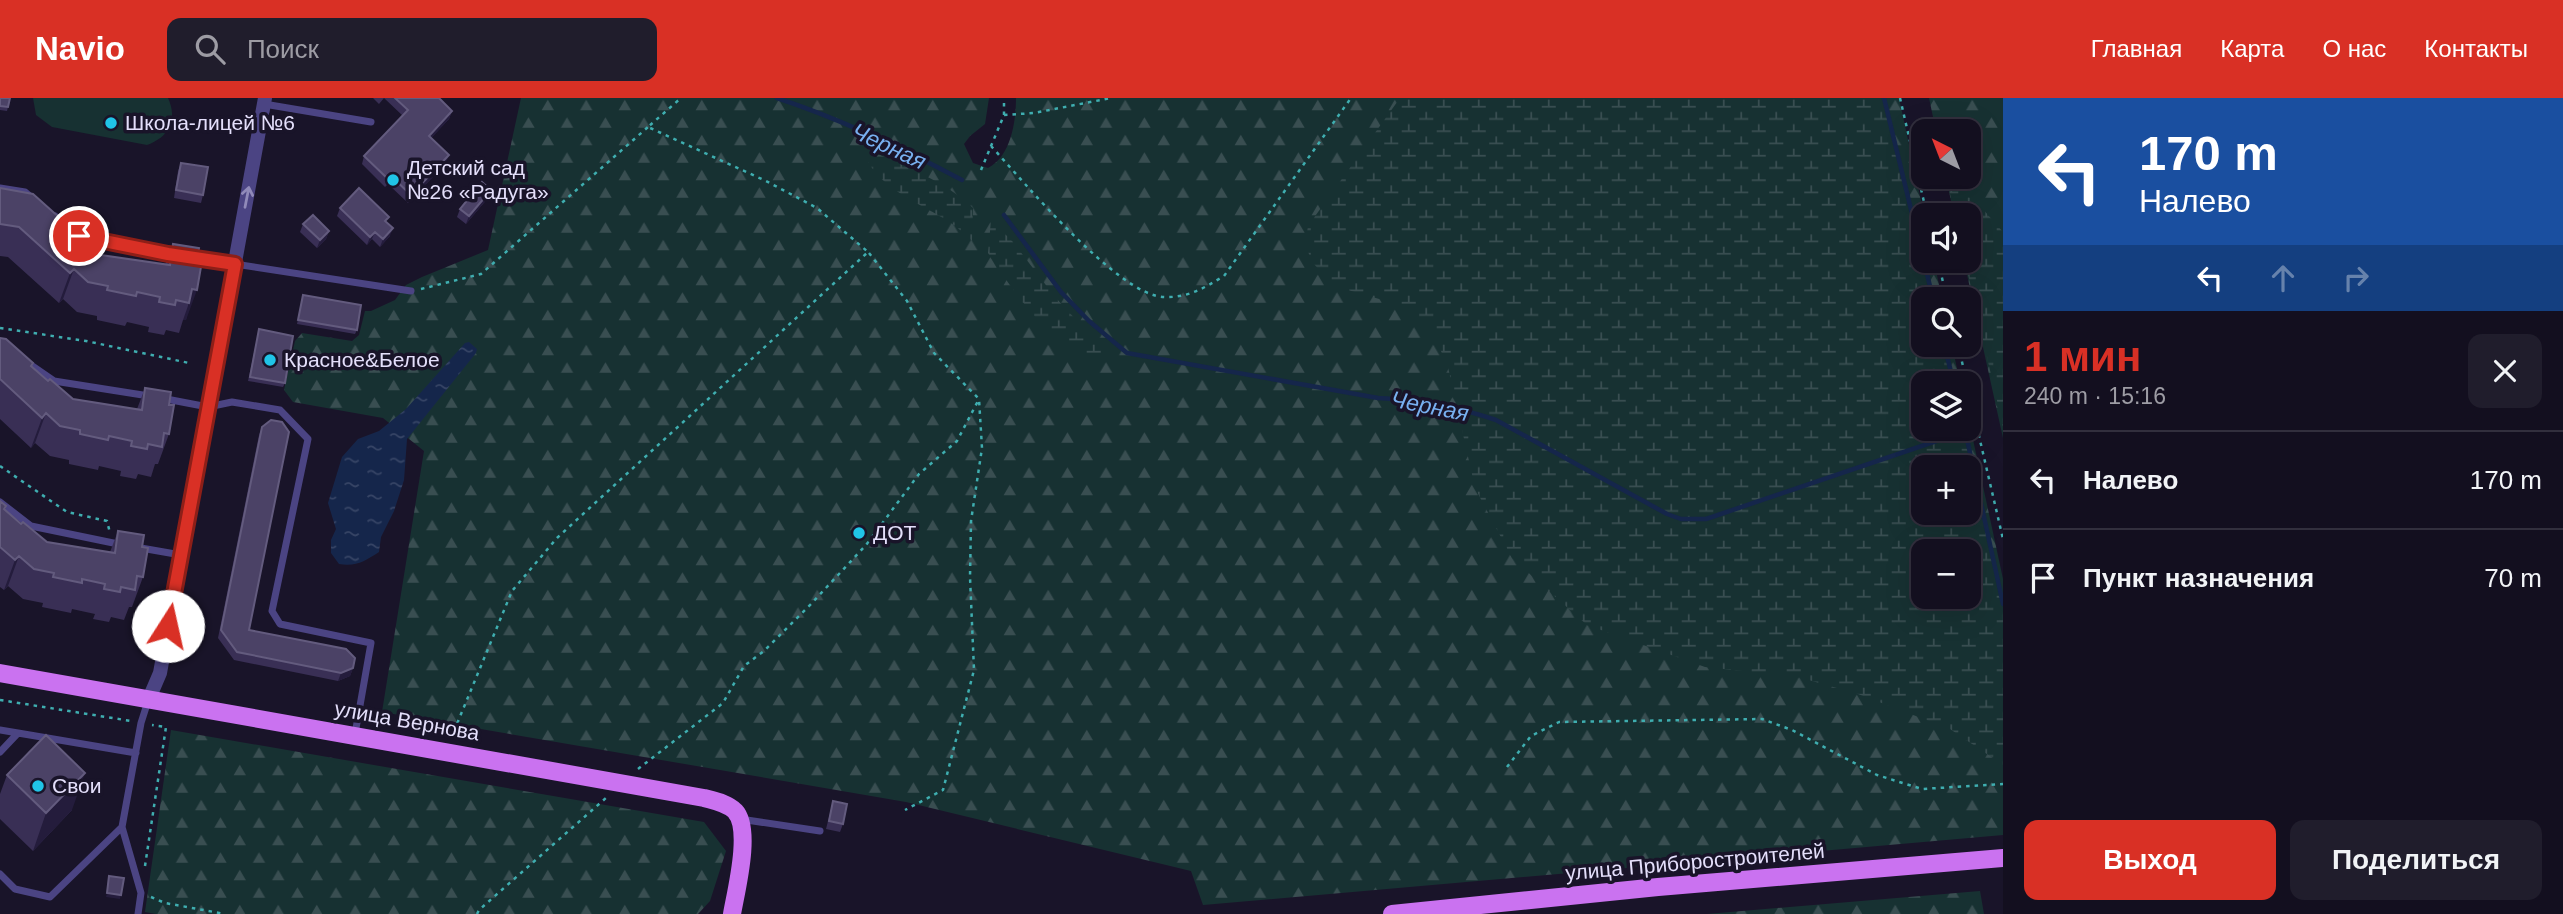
<!DOCTYPE html>
<html lang="ru">
<meta charset="utf-8">
<style>
body{margin:0;font-family:Helvetica,sans-serif;background:#201d2c;color:#f1f3f6;height:100vh;display:flex;flex-direction:column;font-size:26px;white-space:nowrap}
*{box-sizing:border-box;margin:0}
p{font-size:23px;color:#9d9ca4}
.icon{flex:none;width:38px;height:38px;fill:none;stroke:currentColor;stroke-width:2;stroke-linecap:round;stroke-linejoin:round}
.map{position:relative;flex:1;overflow:hidden}
.sheet{display:flex;flex-direction:column;background:#130f1f;width:560px}
.sheet>*{flex:none}
.guide{background:#1a4fa0;color:#fff;overflow:hidden}
.needle{width:46px;rotate:318deg}
.fabs{position:absolute;left:1911px;top:21px;display:grid;gap:14px}
.fabs a{display:grid;place-items:center;width:70px;height:70px;border-radius:14px;background:#130f1f;box-shadow:0 7px 28px #0002,0 0 0 2px #322f3d;font-size:35px}
.pin{position:absolute;display:grid;place-items:center;width:60px;height:60px;color:#fff;margin:-30px;border:4px solid #fff;border-radius:50%;box-shadow:0 2px 7px #0007}
.me{position:absolute;width:77px;margin:-38px;rotate:10deg;stroke-linejoin:round;filter:drop-shadow(0 0 5px #0008)}
.turn{display:flex;align-items:center;gap:24px;height:147px;padding:0 21px;font-size:32px}
.turn .icon{width:91px;height:91px;stroke-width:2.5}
.turn b{display:block;font-size:49px;line-height:60px}
.lanes{display:flex;align-items:center;height:66px;padding:0 21px;background:#0003;justify-content:center;gap:35px;direction:ltr}
.lanes .off{opacity:.35}
.round{display:grid;place-items:center;flex:none;width:74px;height:74px;border-radius:14px;background:#201d2c}
.overview{display:flex;align-items:center;justify-content:space-between;height:119px;padding:0 21px}
h1{font-size:42px;font-weight:700;line-height:52px;color:#d93025}
.action{display:flex;gap:14px;margin-top:auto;padding:14px 21px}
.action a{flex:1;height:80px;border-radius:14px;background:#d93025;color:#fff;font-size:28px;font-weight:700;line-height:80px;text-align:center}
.action a+a{background:#201d2c;color:#f1f3f6}
ul{padding:0;list-style:none}
li{display:flex;align-items:center;gap:21px;height:98px;padding:0 21px;border-top:2px solid #322f3d}
li div{flex:1}
li b{display:block;font-size:26px}
li em{font-style:normal}
header{display:flex;align-items:center;gap:42px;box-sizing:border-box;height:98px;padding:0 35px;background:#d93025;color:#fff}
header strong{font-size:33px}
nav{display:flex;gap:38px;margin-inline-start:auto;font-size:24px}
.search{width:490px;height:63px;background:#201d2c;display:flex;align-items:center;gap:18px;box-sizing:border-box;padding:0 24px;border-radius:14px;color:#9d9ca4;font-size:26px}
main{display:flex;flex:1;min-height:0}
.map>svg:first-child{display:block}
</style>
<header>
<strong>Navio</strong>
<div class="search"><svg class="icon" aria-label="search" viewBox="0 0 24 24"><circle cx="10" cy="10" r="6"/><path d="M15 15l6 6"/></svg>Поиск</div>
<nav><a>Главная</a><a>Карта</a><a>О нас</a><a>Контакты</a></nav>
</header>
<main>
<div class="map">
<svg width="2003" height="816" viewBox="0 0 2003 816">
<defs>
<pattern id="forest-firs" width="22" height="20" patternUnits="userSpaceOnUse" patternTransform="scale(1.75)"><rect width="22" height="20" fill="#173132"/><path d="M5 1l3.5 6h-7zM16 11l3.5 6h-7z" fill="#394e51"/></pattern>
<pattern id="wetland-marsh" width="20" height="14" patternUnits="userSpaceOnUse" patternTransform="scale(1.75)"><rect width="20" height="14" fill="#173132"/><path d="M1 5h8M5 5V1M11 12h8M15 12V8" fill="none" stroke="#394e51"/></pattern>
<pattern id="water-ripples" width="26" height="14" patternUnits="userSpaceOnUse" patternTransform="scale(1.75)"><rect width="26" height="14" fill="#15264b"/><path d="M2 4q2-2 4 0t4 0M15 11q2-2 4 0t4 0" fill="none" stroke="#374566"/></pattern>
</defs>
<rect width="100%" height="100%" fill="#191429"/>
<!-- forest -->
<path fill="url(#forest-firs)" fill-rule="evenodd" d="M 521,0 L 989,0 L 985,26 L 970,38 L 964,46 L 973,65 L 988,70 C 1011,58 1016,24 1016,0 L 1899,0 L 1924,117 L 1923,163 L 1934,163 L 1942,201 L 1923,201 L 1923,247 L 1952,247 L 1960,285 L 1923,285 L 1923,331 L 1969,331 L 1969,323 L 2003,481 L 2003,737 L 1203,807 L 1191,773 L 906,704 L 382,614 L 424,353 L 383,320 L 293,304 L 284,292 L 295,243 L 302,235 L 352,243 L 359,237 L 365,213 L 371,213 L 395,202 L 406,187 L 422,179 L 488,152 ZM 1923,369 L 1969,369 L 1969,415 L 1923,415 ZM 1923,453 L 1969,453 L 1969,499 L 1923,499 Z
M 1929,0 L 2003,0 L 2003,340 L 1964,163 L 1969,163 L 1969,117 L 1954,117 L 1946,79 L 1969,79 L 1969,33 L 1936,33 Z
M 171,632 L 704,724 L 726,753 L 710,803 L 698,816 L 156,816 L 145,814 Z
M 1980,793 L 1984,816 L 1707,816 Z"/>
<!-- wetland -->
<path fill="url(#wetland-marsh)" fill-rule="evenodd" d="M 1400,0 L 1884,0 L 1933,201 L 1923,201 L 1923,247 L 1944,247 L 1954,285 L 1923,285 L 1923,331 L 1965,331 L 2003,506 L 2003,667 L 1950,631 L 1858,596 L 1798,579 L 1705,569 L 1587,527 L 1512,460 L 1475,390 L 1448,269 L 1433,235 L 1400,207 L 1334,188 L 1313,165 L 1305,147 L 1308,128 ZM 1923,369 L 1969,369 L 1969,415 L 1923,415 ZM 1923,453 L 1969,453 L 1969,499 L 1923,499 Z
M 865,52 L 872,53 C 907,70 945,83 973,110 L 972,143 C 965,137 959,130 951,125 C 925,107 869,87 865,52 Z
M 1946,79 L 1981,109 L 2003,134 L 2003,329 L 1965,163 L 1969,163 L 1969,117 L 1955,117 Z
M 991,122 L 1013,144 L 1055,199 L 1105,253 L 1104,260 L 1092,266 C 1052,248 1012,192 988,155 Z"/>
<!-- garden -->
<path fill="#173132" d="M 33,0 L 168,0 C 178,22 169,39 147,47 L 52,29 L 36,17 Z"/>
<!-- water -->
<path fill="url(#water-ripples)" d="M 469,244 L 477,251 L 476,255 L 407,341 L 404,382 L 394,413 L 381,439 L 379,454 C 365,463 356,469 339,466 L 331,455 L 331,442 L 336,431 L 328,405 L 342,359 L 358,341 L 379,333 L 406,311 L 465,245 Z"/>
<g fill="none" stroke-linecap="round" stroke-linejoin="round">
<!-- stream -->
<path stroke="#15264b" stroke-width="4.5" d="M 777,0 C 841,21 902,50 962,82
M 1884,0 L 1923,161
M 1004,117 L 1061,194 L 1089,223 L 1127,255 L 1378,300 C 1417,302 1458,309 1496,322 L 1667,416 L 1681,421 L 1706,421 L 1966,333
M 1924,163 L 1933,201
M 1944,247 L 1954,285
M 1965,332 L 2003,506"/>
<!-- path -->
<path stroke="#3faeb0" stroke-width="2.5" stroke-dasharray="3.5 5" stroke-linecap="butt" d="M 1900,0 L 1927,117
M 1004,17 L 1034,15 L 1111,0
M 991,48 C 1023,83 1119,198 1164,199 C 1188,200 1204,190 1224,178 L 1351,0
M 981,72 L 1004,17 L 1004,0
M 869,155 L 907,203 L 934,255 L 979,301 L 982,350 L 971,423 L 970,479 L 974,572 L 943,692 L 905,712
M 1938,163 L 1947,201
M 421,191 L 481,176 L 648,29
M 0,230 L 86,243 L 189,265
M 1958,247 L 1967,285
M 1969,295 L 2003,441
M 0,368 L 67,414 L 107,423 L 110,435
M 0,602 L 131,623
M 454,633 L 512,493 L 557,440 L 868,154 L 817,110 L 766,83 L 648,29 L 681,0
M 1507,669 L 1531,638 L 1559,624 L 1762,621 L 1792,632 L 1877,677 L 1922,691 L 2003,686
M 638,671 L 723,605 L 744,568 L 764,553 L 811,506 L 866,447 L 919,376 L 957,343 L 979,301
M 145,768 L 166,629 L 152,627
M 151,799 L 165,805 L 225,816
M 477,816 L 479,812 L 607,699"/>
<!-- lane -->
<path stroke="#4b4483" stroke-width="7" d="M 264,6 L 371,24
M 0,90 L 25,94 L 32,100
M 55,118 L 79,138 L 178,158
M 189,159 L 411,193
M 25,263 L 54,283 L 149,298
M 161,300 L 208,309 L 232,304 L 280,312 L 308,341 L 272,513 L 280,526 L 371,545 L 355,636
M 0,404 L 31,428 L 123,447
M 141,450 L 181,457
M 0,632 L 18,635
M 0,654 L 18,635 L 136,655
M 740,721 L 820,733
M 0,776 L 15,791 L 50,799 L 122,729
M 138,816 L 141,795 L 122,729 L 141,625 L 148,603"/>
<!-- street -->
<path stroke="#4b4483" stroke-width="14" d="M 148,603 L 160,575 L 265,0"/>
<!-- primary -->
<path stroke="#ca72f0" stroke-width="18" d="M 0,575 L 704,700 C 715,703 727,705 735,713 C 752,731 736,793 732,816
M 1392,816 L 1658,789 L 2003,760"/>
</g>
<!-- wall -->
<path fill="#392f55" d="M 0,0 L 8,9 L 7,13 L 0,12 Z
M 373,0 L 439,0 L 452,13 L 449,21 L 431,40 L 446,65 L 408,105 L 388,86 L 385,89 L 362,66 L 364,58 L 403,18 L 384,0 L 379,6 Z
M 181,65 L 203,97 L 201,105 L 174,100 L 178,73 Z
M 0,90 L 61,121 L 60,125 L 76,139 L 101,157 L 165,167 L 173,146 L 199,150 L 186,222 L 183,222 L 179,235 L 166,232 L 164,237 L 148,234 L 149,229 L 127,224 L 125,228 L 97,222 L 97,218 L 77,214 L 63,201 L 59,205 L 8,159 L 0,158 Z
M 488,100 L 466,126 L 457,119 L 460,111 Z
M 340,110 L 387,124 L 390,138 L 380,149 L 372,141 L 367,147 L 337,118 Z
M 303,126 L 329,133 L 326,141 L 317,150 L 300,134 Z
M 303,197 L 357,232 L 355,236 L 297,226 Z
M 259,231 L 285,285 L 283,289 L 248,283 Z
M 0,240 L 48,283 L 73,301 L 137,311 L 145,290 L 169,307 L 169,336 L 158,366 L 155,366 L 151,379 L 138,376 L 136,381 L 120,378 L 121,373 L 99,368 L 98,372 L 69,366 L 69,362 L 50,358 L 35,345 L 31,350 L 0,321 Z
M 262,329 L 249,532 L 353,570 L 350,578 L 338,583 L 234,562 L 218,540 L 259,337 Z
M 0,403 L 6,408 L 5,412 L 21,426 L 47,444 L 110,454 L 118,433 L 142,449 L 143,479 L 132,509 L 129,509 L 124,522 L 111,519 L 109,524 L 93,521 L 95,516 L 72,511 L 71,515 L 42,509 L 43,505 L 23,501 L 8,488 L 4,492 L 0,489 Z
M 7,677 L 72,712 L 33,753 L 0,721 L 0,696 Z
M 833,703 L 843,726 L 840,734 L 826,731 Z"/>
<!-- shaded-wall -->
<path fill="#241c3c" d="M 452,13 L 449,21 L 426,46 L 429,38 Z
M 449,57 L 446,65 L 408,105 L 411,97 Z
M 491,92 L 488,100 L 466,126 L 469,118 Z
M 393,130 L 390,138 L 380,149 L 383,141 Z
M 329,133 L 326,141 L 317,150 L 320,142 Z
M 375,134 L 372,141 L 367,147 L 370,139 Z
M 74,171 L 63,201 L 59,205 L 70,175 Z
M 192,191 L 197,192 L 186,222 L 183,222 L 189,205 Z
M 46,315 L 35,345 L 31,350 L 42,320 Z
M 19,458 L 8,488 L 4,492 L 15,462 Z
M 353,570 L 350,578 L 338,583 L 341,575 Z
M 85,675 L 72,712 L 33,753 L 46,715 Z
M 107,795 L 121,797 L 120,801 L 106,799 Z"/>
<!-- building -->
<path fill="#4b4266" stroke="#635b7e" stroke-width="2" d="M 0,0 L 10,0 L 8,9 L 0,8 Z
M 395,0 L 439,0 L 452,13 L 429,38 L 449,57 L 411,97 L 391,78 L 388,81 L 364,58 L 408,12 Z
M 181,65 L 208,69 L 203,97 L 176,92 Z
M 482,84 L 491,92 L 469,118 L 460,111 Z
M 0,90 L 33,96 L 61,121 L 58,124 L 67,132 L 76,139 L 78,137 L 101,157 L 170,167 L 173,146 L 199,150 L 197,162 L 202,163 L 197,192 L 192,191 L 189,205 L 176,202 L 175,207 L 159,204 L 160,199 L 137,194 L 136,198 L 107,192 L 108,188 L 88,184 L 74,171 L 70,175 L 19,129 L 0,126 Z
M 359,90 L 389,119 L 385,123 L 393,130 L 383,141 L 375,134 L 370,139 L 340,110 Z
M 313,117 L 329,133 L 320,142 L 303,126 Z
M 303,197 L 361,207 L 357,232 L 298,222 Z
M 259,231 L 293,238 L 285,285 L 250,279 Z
M 0,240 L 6,241 L 33,265 L 31,268 L 48,283 L 50,281 L 73,301 L 142,312 L 145,290 L 171,294 L 169,307 L 174,307 L 169,336 L 164,335 L 162,349 L 148,346 L 147,351 L 131,348 L 132,343 L 109,338 L 108,342 L 80,336 L 80,332 L 60,328 L 46,315 L 42,320 L 0,281 Z
M 271,322 L 282,324 L 289,334 L 249,532 L 346,551 L 355,560 L 353,570 L 341,575 L 237,554 L 221,532 L 262,329 Z
M 0,403 L 6,408 L 4,411 L 21,426 L 23,424 L 47,444 L 115,455 L 118,433 L 144,437 L 142,449 L 148,450 L 143,479 L 137,478 L 135,492 L 121,489 L 120,494 L 104,491 L 105,486 L 82,481 L 82,485 L 53,479 L 54,475 L 34,471 L 19,458 L 15,462 L 0,449 Z
M 46,637 L 85,675 L 46,715 L 7,677 Z
M 833,703 L 847,706 L 843,726 L 829,723 Z
M 109,778 L 124,780 L 121,797 L 107,795 Z"/>
<!-- one-way arrows -->
<defs><path id="oneway-shaft" d="M-6 0H5M1.5-3L5.5 0L1.5 3" fill="none" stroke-width="1.6" stroke-linecap="round" stroke-linejoin="round" transform="scale(1.75)"/></defs>
<use stroke="#908ab9" href="#oneway-shaft" transform="translate(247 99) rotate(-79)"/>
<g fill="none" stroke-linecap="round" stroke-linejoin="round">
<!-- route casing -->
<g stroke="#8d1f18" stroke-width="18">
<path id="route" d="M 79,138 L 168,156 L 235,166 L 168,528"/>
</g>
<!-- route -->
<use href="#route" stroke="#d93025" stroke-width="12"/>
</g>
<!-- markers -->
<g fill="#20c4e7" stroke="#191429" stroke-width="2.5">
<circle cx="111" cy="25" r="7"/>
<circle cx="393" cy="82" r="7"/>
<circle cx="270" cy="262" r="7"/>
<circle cx="859" cy="435" r="7"/>
<circle cx="38" cy="688" r="7"/>
</g>
<g text-anchor="middle" stroke-width="7" stroke-linejoin="round" paint-order="stroke">
<!-- poi labels -->
<g font-size="21" fill="#e4dffb" stroke="#191429" text-anchor="start">
<text x="125" y="32">Школа-лицей №6</text>
<text x="407" y="77">Детский сад<tspan x="407" dy="24">№26 «Радуга»</tspan></text>
<text x="284" y="269">Красное&amp;Белое</text>
<text x="873" y="442">ДОТ</text>
<text x="52" y="695">Свои</text>
</g>
<!-- street labels -->
<g font-size="21" fill="#e4dffb" stroke="#191429">
<text transform="translate(407 623) rotate(10)" y="7">улица Вернова</text>
<text transform="translate(1695 764) rotate(-5)" y="7">улица Приборостроителей</text>
</g>
<!-- water labels -->
<g font-size="23" font-style="italic" fill="#78b0f0" stroke="#191429">
<text transform="translate(889 48) rotate(25)" y="8">Черная</text>
<text transform="translate(1430 308) rotate(11)" y="8">Черная</text>
</g>
</g>
</svg>
<div class="fabs">
<a><svg class="needle" viewBox="-14 -14 28 28"><path d="M0-13l5 13h-10z" fill="#e53935"/><path d="M0 13l5-13h-10z" fill="#9d9ca4"/></svg></a>
<a><svg class="icon" aria-label="sound" viewBox="0 0 24 24"><path d="M4 9h4l5-4v14l-5-4H4zM17 9q2 3 0 6"/></svg></a>
<a><svg class="icon" aria-label="search" viewBox="0 0 24 24"><circle cx="10" cy="10" r="6"/><path d="M15 15l6 6"/></svg></a>
<a><svg class="icon" aria-label="layers" viewBox="0 0 24 24"><path d="M12 4l9 5-9 5-9-5zM3 14l9 5 9-5"/></svg></a>
<a>+</a>
<a>−</a>
</div>
<div class="pin" style="left:79px;top:138px;background:#d93025"><svg class="icon" aria-label="arrive" viewBox="0 0 24 24"><path d="M6 21V4h12l-3 4 3 4H6"/></svg></div>
<svg class="me" style="left:168px;top:528px" viewBox="-20 -20 40 40"><circle r="19" fill="#fff"/><path d="M0-13L10 11 0 6-10 11z" fill="#d93025"/></svg>
</div>
<section class="sheet">
<div class="guide">
<div class="turn"><svg class="icon" aria-label="left" viewBox="0 0 24 24"><path d="M17 20v-9H6M10 6l-5 5 5 5"/></svg><div><b>170 m</b>Налево</div></div>
<div class="lanes"><svg class="icon" aria-label="left" viewBox="0 0 24 24"><path d="M17 20v-9H6M10 6l-5 5 5 5"/></svg><svg class="icon off" aria-label="ahead" viewBox="0 0 24 24"><path d="M12 20V5M6 11l6-6 6 6"/></svg><svg class="icon off" aria-label="right" viewBox="0 0 24 24"><path d="M7 20v-9h11M14 6l5 5-5 5"/></svg></div>
</div>
<div class="overview"><div><h1>1 мин</h1><p>240 m · 15:16</p></div><a class="round"><svg class="icon" aria-label="close" viewBox="0 0 24 24"><path d="M6 6l12 12M18 6L6 18"/></svg></a></div>
<ul>
<li><svg class="icon" aria-label="left" viewBox="0 0 24 24"><path d="M17 20v-9H6M10 6l-5 5 5 5"/></svg><div><b>Налево</b></div><em>170 m</em></li>
<li><svg class="icon" aria-label="arrive" viewBox="0 0 24 24"><path d="M6 21V4h12l-3 4 3 4H6"/></svg><div><b>Пункт назначения</b></div><em>70 m</em></li>
</ul>
<div class="action"><a>Выход</a><a>Поделиться</a></div>
</section>
</main>
